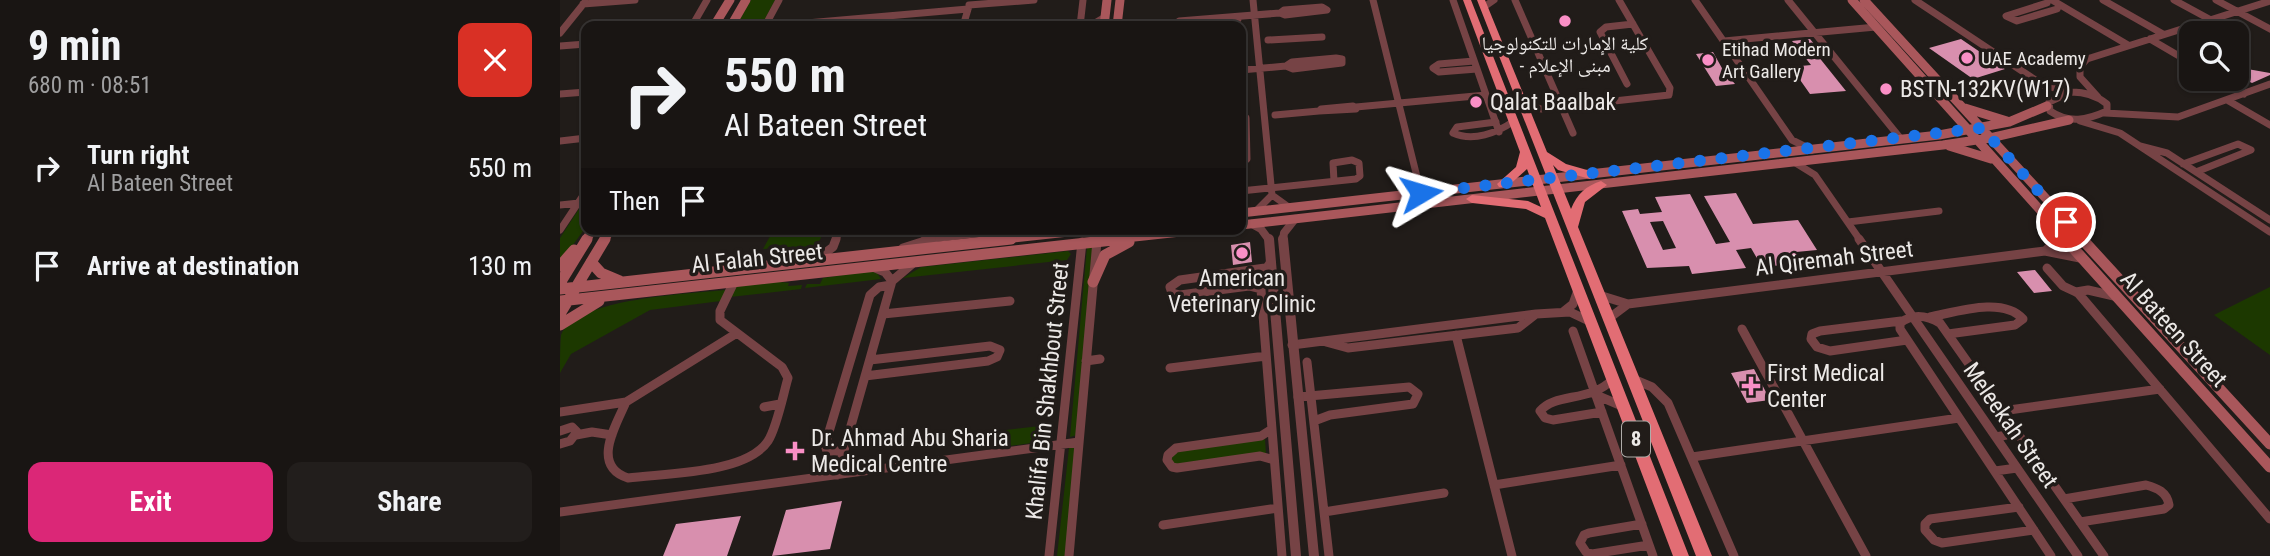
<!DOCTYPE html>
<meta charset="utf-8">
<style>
body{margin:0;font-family:"Roboto Condensed","Noto Naskh Arabic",sans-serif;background:#221e1c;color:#f1f3f6;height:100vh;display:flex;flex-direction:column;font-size:26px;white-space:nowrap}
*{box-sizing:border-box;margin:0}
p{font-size:23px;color:#9f9fa0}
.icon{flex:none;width:38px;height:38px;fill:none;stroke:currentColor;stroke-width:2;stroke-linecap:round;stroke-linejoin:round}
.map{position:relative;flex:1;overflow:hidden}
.sheet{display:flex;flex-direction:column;background:#191513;width:560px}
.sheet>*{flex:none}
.guide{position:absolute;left:21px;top:21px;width:665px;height:214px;border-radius:14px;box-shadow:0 2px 5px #0004,0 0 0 2px #373433;background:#191513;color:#f1f3f6;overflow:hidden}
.controls{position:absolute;left:1619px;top:21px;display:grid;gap:14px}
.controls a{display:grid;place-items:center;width:70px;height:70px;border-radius:14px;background:#191513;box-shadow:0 2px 5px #0004,0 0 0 2px #373433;font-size:35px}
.pin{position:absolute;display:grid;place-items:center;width:60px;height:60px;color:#fff;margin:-30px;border:4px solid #fff;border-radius:50%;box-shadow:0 2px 7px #0007}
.me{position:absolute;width:77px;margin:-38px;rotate:83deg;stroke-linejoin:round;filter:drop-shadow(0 0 5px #0008)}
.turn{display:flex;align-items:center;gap:24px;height:147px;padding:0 28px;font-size:32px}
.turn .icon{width:91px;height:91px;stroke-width:2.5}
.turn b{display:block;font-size:49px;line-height:60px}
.then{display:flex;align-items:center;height:66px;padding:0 28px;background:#0003;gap:14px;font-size:26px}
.round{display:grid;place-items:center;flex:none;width:74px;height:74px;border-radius:14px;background:#221e1c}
.head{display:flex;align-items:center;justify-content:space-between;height:119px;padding:0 28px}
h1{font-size:42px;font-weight:700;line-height:52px}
.action{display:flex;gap:14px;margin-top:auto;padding:14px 28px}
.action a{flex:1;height:80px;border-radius:14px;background:#db2777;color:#fff;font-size:28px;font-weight:700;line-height:80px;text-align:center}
.action a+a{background:#221e1c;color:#f1f3f6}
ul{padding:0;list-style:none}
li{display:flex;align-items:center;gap:21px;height:98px;padding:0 28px}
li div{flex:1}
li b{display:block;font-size:26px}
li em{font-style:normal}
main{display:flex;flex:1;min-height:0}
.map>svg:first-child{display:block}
</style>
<main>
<section class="sheet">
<div class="head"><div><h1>9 min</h1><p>680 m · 08:51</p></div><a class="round" style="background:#d93025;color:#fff"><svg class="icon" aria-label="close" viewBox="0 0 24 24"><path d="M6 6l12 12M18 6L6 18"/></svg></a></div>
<ul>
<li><svg class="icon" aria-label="right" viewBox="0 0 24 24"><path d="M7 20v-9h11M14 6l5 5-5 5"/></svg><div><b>Turn right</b><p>Al Bateen Street</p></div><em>550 m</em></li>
<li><svg class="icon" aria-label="arrive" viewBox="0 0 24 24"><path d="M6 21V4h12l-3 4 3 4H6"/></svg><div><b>Arrive at destination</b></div><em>130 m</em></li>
</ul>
<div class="action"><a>Exit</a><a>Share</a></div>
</section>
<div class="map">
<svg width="1710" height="556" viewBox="0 0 1710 556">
<rect width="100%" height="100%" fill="#211c19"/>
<!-- green -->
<path fill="#1c3800" d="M 191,0 L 215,0 L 204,21 L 188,25 L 180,22 L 180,19 Z
M 26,198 L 26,227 L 0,263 L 0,238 Z
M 214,229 L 265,229 L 257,246 L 203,249 Z
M 533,246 L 517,435 L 510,437 L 527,247 Z
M 508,251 L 511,254 L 507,260 L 343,278 L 361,267 Z
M 310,271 L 317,273 L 321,279 L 245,288 L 247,284 L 260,284 L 263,278 Z
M 212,281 L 229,283 L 228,286 L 242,285 L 241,289 L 170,297 L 176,287 Z
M 1710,287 L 1710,355 L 1654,315 Z
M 164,290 L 166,291 L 161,301 L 90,310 L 11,354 L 0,373 C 0,362 0,345 1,335 C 16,298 128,294 164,290 Z
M 489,425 L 485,441 L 450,446 L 446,430 Z
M 705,439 L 706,454 L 614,468 L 610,460 L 611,452 Z
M 517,447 L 505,556 L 497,556 L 509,448 Z"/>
<!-- building -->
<path fill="#d88fae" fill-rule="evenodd" d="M 1250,39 L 1263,55 L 1258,56 L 1286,91 L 1250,94 L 1231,67 L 1251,65 L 1232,41 Z
M 1401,39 L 1445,69 L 1413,79 L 1369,48 Z
M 1153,52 L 1163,70 L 1175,84 L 1156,86 L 1136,54 Z
M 1676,67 L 1710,73 L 1710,75 L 1692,83 L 1676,75 Z
M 1176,193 L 1193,224 L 1238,220 L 1257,250 L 1236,252 L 1243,263 L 1202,267 L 1191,248 L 1176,250 L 1186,268 L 1132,274 L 1129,266 L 1087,268 L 1062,211 L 1078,209 L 1080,214 L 1102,212 L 1095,197 L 1130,194 L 1156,244 L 1170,242 L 1144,196 ZM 1103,221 L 1116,248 L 1103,250 L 1090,222 Z
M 690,242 L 692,262 L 673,265 L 671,245 Z
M 1475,270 L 1492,291 L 1474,293 L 1457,272 Z
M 1194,369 L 1210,400 L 1187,403 L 1171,373 Z
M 282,501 L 270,549 L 212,556 L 226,510 Z
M 181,516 L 167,556 L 103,556 L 116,524 Z"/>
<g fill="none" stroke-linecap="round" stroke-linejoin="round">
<!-- minor-far1 -->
<path stroke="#764345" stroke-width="7" d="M 693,0 L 712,195 L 730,208
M 813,0 L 861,193
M 893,0 L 939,132
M 955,0 L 1013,133
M 1135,0 L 1232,140 L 1252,150
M 1228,0 L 1341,139
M 1355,0 L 1483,85 L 1511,92
M 1492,0 L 1568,45
M 1543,0 L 1603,34
M 1614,0 L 1651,20
M 1656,0 L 1710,29
M 1487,3 L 1446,16 L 1457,21 L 1497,9
M 23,4 L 75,0
M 409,5 L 474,0
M 762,7 L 767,10 L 725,15 L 720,13 L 724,10 Z
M 924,7 L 934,0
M 678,19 L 624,23 L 619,21 L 720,13
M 132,26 L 147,0
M 205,26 L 219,0
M 212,26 L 408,9
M 403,26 L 409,6
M 517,26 L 535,23 L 545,17
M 520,26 L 523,0
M 0,33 L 25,2
M 1590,39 L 1631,63
M 708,40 L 762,37
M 1164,41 L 1316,27
M 0,46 L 26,44
M 681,55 L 682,69
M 776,58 L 782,59 L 782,63 L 733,69 L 726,66 L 732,62 Z
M 914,61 L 879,64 L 873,68 L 879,72 L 917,69
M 681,70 L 726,66
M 1659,79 L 1684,94
M 1067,84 L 1040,32 L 1046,27 L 1073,24
M 1511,92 C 1525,92 1536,95 1547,104 L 1547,111 C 1527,120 1509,124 1490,111 L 1489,102 Z
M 0,94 L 26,92
M 1538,97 L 1520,77 L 1520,67 L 1527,59 L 1710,1
M 1667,100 L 1710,125
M 962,103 L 981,109 L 1109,95 L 1110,88 L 1059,0
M 793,106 L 796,109 L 759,111 L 761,109 Z
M 796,107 L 926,95
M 1545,113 L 1618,117 L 1710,84
M 715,115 L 759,111
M 1520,121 L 1560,133 L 1710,232
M 936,122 L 897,127 L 893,133 C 913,142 937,133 954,121
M 0,141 L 26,138
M 1580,146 L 1607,153 L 1710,220
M 1234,162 L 1255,175 L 1300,240
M 681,164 L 687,159 L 686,118
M 1623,164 L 1678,144 L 1691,150 L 1636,172
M 681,191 L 796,179 L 800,176 L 799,163 L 792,160 L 773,163 L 774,181
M 0,205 L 19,203
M 696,211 L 712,195
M 1288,222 L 1379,211
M 0,230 L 26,191
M 276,240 L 280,229
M 364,240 L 454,229
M 1497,240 L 1499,232"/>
<!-- minor -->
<path stroke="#764345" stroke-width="9" d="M 1299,239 L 1518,556
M 343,248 L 371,239
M 1485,251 L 1498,239
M 257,259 L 273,247 L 276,239
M 711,262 L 700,277 L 722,556
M 313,267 L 325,272 L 332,281
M 1487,268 L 1503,286 L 1518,293 L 1710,519
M 701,289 L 689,286 L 620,295 L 612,293 L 610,287 L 620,280 L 705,268
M 1516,292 L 1528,290 L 1554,296
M 1039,295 L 1068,304 L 1485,251 L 1520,258
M 1003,312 L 1013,304 L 1018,290
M 323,314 L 450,301
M 1370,317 C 1396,312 1443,296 1463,319 L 1455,325 L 1388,334
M 1048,319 L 1068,304
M 1341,321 L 1260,331 L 1252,334 L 1251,339 L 1257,347 L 1270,351 L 1347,340
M 1182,329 L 1306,556
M 1013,331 L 1093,556
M 896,335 L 952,556
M 766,342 L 788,348 L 958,328 L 976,314
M 732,345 L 976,314 L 1010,312 L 1031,322
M 526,361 L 540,359
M 747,362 L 769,556
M 610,368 L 706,356
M 305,376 L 428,361 L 437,357 L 440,350 L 430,346 L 310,360
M 1073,379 L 1092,387 L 1108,403 L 1174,556
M 1036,395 L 1062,406
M 738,397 L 849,387 L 858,394 L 853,404 L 770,415 L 754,421
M 66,402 C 55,427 31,466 68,478 C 105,473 186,474 208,441 C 217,427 223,395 228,378 L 222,367 L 160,320 L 160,311 L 174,282
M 204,407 L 220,404
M 1442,411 L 1600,389
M 0,412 L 66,402 L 177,333
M 1042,412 L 993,420 L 985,418 L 980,411 C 996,392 1030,403 1053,379
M 712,429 L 701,436 L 616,448 L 608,455 L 607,460 L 612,467 L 617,468 L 700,456 L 714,460
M 0,431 L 12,427 L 17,432 L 10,441 L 0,444
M 16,435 L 32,432 L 52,435
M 1436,437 L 1457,433
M 283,451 L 267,451 L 265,445 L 310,295 L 319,287 L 331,285
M 1132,457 L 1399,418
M 1435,471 L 1457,468
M 277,475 L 332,281 L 352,264
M 934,485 L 1061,465
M 1504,499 L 1586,485 C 1597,488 1607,492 1609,505 L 1604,509 L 1520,522
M 1459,507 L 1370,519 L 1365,524 L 1365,530 L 1374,540 L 1382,543 L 1474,530
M 0,512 L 519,442
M 764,512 L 884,493
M 1082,524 L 1029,533 L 1024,535 L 1020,543 L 1026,552 L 1032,554 L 1089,545
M 603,525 L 718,508
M 489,556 L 522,242
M 509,556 L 537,241
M 1491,556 L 1340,329 L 1340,323 C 1353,313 1366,315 1380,323 L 1544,556"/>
<!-- tertiary-far1 -->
<path stroke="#764345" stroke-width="8" d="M 692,224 L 701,229 L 709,240
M 723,240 L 724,233 L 735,219"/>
<!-- tertiary -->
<path stroke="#764345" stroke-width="10" d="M 709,239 L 736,556
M 723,239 L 754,556"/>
<!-- secondary-far1 -->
<path stroke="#a9575b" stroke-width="9" d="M 1292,0 L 1507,240
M 1304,0 L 1524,240
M 154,26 L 170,0
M 171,26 L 186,0
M 544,26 L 547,0
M 557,26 L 560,0
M 1405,108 L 1447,121
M 1389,146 L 1431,159
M 681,213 L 1379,135 L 1449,122 L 1487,106
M 681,225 L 1383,145 L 1430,138 L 1509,120
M 26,240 L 33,229
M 44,240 L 51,229
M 435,240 L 536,229
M 547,240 L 648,229"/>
<!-- secondary -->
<path stroke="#a9575b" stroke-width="11" d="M 1505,239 L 1710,467
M 1522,239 L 1710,444
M 31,262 L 41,273 L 60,281
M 0,266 L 14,250
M 533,282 L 545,255 L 569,242
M 0,283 L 27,239
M 0,289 L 451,239
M 0,301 L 562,239
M 0,314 L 45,239
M 0,325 L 39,301"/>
<!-- trunk -->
<path fill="#e26d74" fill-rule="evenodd" d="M 903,0 L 911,0 L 1129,556 L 1113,556 L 985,218 L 966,209 L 912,203 L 906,199 L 912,195 L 968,201 L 981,207 L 967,169 L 947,187 L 939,187 L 937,184 L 956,167 L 960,152 Z
M 917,0 L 925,0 L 987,152 L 1006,164 L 1034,172 L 1036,175 L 1030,179 L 998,170 L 993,165 L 1011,209 C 1017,194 1026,186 1041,181 L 1047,185 L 1025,202 L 1018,227 L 1152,556 L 1136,556 Z"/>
</g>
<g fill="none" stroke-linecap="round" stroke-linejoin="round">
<!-- route -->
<path stroke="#1a73e8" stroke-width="12" stroke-dasharray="0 21.6" d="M 861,193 L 1422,128 L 1506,222"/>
</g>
<!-- markers -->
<g fill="#fa8fc6" stroke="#211c19" stroke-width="2.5">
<circle cx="1005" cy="21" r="7"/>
<circle cx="1407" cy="58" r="7"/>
<circle cx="1148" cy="60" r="7"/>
<circle cx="1326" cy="89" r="7"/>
<circle cx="916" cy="102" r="7"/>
<circle cx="682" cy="253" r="7"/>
<path d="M1187.5 375.5h7v7h7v7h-7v7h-7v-7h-7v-7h7z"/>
<path d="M231.5 440.5h7v7h7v7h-7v7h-7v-7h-7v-7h7z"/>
</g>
<g text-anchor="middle" stroke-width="7" stroke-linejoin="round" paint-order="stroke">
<!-- far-poi labels -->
<g font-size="19" fill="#ece9e7" stroke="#211c19" text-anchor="start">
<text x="1005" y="50" text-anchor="middle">كلية الإمارات للتكنولوجيا<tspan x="1005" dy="22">- مبنى الإعلام</tspan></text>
<text x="1162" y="56">Etihad Modern<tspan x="1162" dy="22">Art Gallery</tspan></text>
<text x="1421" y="65">UAE Academy</text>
</g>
<!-- shield labels -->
<rect fill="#211c19" stroke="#afaca9" stroke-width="2" x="1062" y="421.5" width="28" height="35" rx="5"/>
<g font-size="21" font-weight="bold" fill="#ece9e7">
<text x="1076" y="446">8</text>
</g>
<!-- poi labels -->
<g font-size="23" fill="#ece9e7" stroke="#211c19" text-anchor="start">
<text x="1340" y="97">BSTN-132KV(W17)</text>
<text x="930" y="110">Qalat Baalbak</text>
<text x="682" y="286" text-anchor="middle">American<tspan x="682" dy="26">Veterinary Clinic</tspan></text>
<text x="1207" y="381">First Medical<tspan x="1207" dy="26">Center</tspan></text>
<text x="251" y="446">Dr. Ahmad Abu Sharia<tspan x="251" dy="26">Medical Centre</tspan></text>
</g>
<!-- street labels -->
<g font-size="23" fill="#ece9e7" stroke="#211c19">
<text transform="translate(197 258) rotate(-6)" y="8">Al Falah Street</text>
<text transform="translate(1274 258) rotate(-7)" y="8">Al Qiremah Street</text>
<text transform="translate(1614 329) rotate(48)" y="8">Al Bateen Street</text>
<text transform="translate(487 391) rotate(-84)" y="8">Khalifa Bin Shakhbout Street</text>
<text transform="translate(1451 425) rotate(55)" y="8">Meleekah Street</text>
</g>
</g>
</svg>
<div class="controls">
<a><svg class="icon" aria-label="search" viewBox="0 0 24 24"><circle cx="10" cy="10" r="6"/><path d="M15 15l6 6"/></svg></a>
</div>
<div class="pin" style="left:1506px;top:222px;background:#d93025"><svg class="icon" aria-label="arrive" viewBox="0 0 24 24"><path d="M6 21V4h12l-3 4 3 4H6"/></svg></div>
<svg class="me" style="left:861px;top:193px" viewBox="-20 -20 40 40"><path d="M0-17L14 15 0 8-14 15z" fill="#1a73e8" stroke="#fff" stroke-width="4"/></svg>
<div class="guide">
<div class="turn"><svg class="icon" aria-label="right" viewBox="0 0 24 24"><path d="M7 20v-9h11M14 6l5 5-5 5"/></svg><div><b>550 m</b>Al Bateen Street</div></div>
<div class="then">Then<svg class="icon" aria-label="arrive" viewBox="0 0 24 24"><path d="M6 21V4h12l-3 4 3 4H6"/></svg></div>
</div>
</div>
</main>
